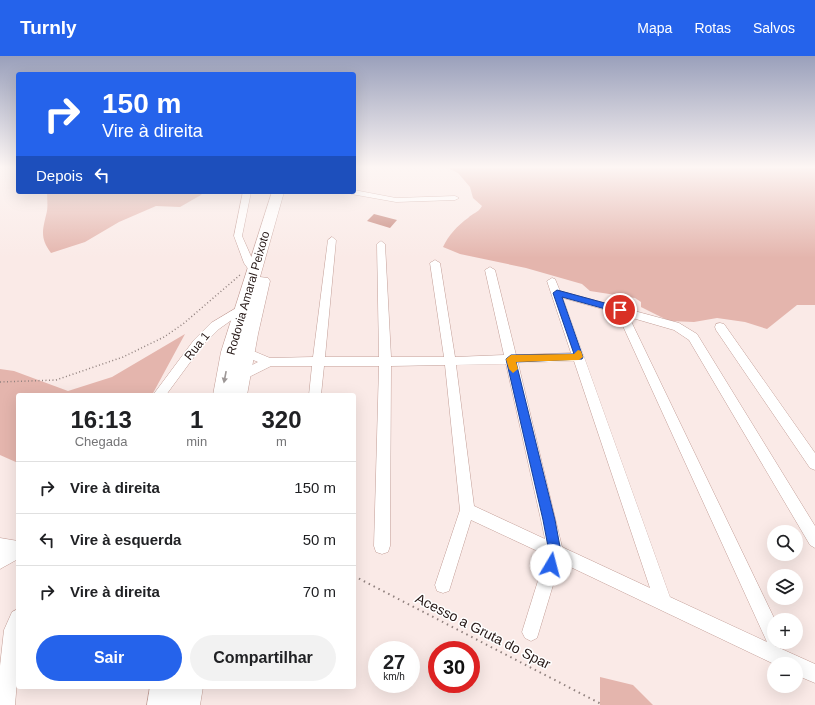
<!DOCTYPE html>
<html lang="pt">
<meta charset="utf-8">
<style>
body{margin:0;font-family:Arial,sans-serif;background:#f2f2f2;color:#202124;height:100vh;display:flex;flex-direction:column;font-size:15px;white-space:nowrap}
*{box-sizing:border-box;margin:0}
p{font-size:13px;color:#757577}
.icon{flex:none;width:22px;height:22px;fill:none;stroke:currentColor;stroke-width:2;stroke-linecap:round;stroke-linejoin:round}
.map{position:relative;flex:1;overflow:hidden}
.panel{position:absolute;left:16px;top:337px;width:340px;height:296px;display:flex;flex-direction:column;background:#fff;border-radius:4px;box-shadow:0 4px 16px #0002}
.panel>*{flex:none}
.banner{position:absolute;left:16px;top:16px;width:340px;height:122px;border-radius:4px;box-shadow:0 4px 16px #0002;background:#2563eb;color:#fff;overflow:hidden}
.fabs{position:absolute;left:767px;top:469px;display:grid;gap:8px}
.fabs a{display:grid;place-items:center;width:36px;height:36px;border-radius:50%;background:#fff;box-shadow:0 4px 16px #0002;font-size:20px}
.speed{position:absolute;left:368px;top:585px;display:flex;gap:8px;font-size:20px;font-weight:700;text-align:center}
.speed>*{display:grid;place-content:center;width:52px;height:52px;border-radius:50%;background:#fff;box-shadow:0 4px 16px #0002;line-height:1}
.speed small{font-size:10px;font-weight:400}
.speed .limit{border:6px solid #d22;background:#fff;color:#111}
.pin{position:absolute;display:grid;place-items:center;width:34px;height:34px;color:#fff;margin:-17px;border:2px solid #fff;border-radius:50%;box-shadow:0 1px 4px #0007}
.me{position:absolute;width:44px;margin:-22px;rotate:8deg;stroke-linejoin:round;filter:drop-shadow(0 0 3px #0008)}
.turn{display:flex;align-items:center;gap:14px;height:84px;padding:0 20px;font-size:18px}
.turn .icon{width:52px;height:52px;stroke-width:2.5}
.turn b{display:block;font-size:28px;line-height:34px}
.then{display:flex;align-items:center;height:38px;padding:0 20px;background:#0003;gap:8px;font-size:15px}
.eta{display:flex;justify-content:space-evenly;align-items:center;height:68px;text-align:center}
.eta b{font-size:24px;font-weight:700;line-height:28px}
.button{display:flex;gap:8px;margin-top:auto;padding:8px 20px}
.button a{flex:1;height:46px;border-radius:24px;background:#2563eb;color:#fff;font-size:16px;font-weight:700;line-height:46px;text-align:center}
.button a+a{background:#f2f2f2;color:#202124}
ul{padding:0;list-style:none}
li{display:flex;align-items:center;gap:12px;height:52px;padding:0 20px;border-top:1px solid #e0e0e0}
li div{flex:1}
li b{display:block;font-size:15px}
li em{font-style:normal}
header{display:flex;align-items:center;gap:24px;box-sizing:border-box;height:56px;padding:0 20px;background:#2563eb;color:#fff}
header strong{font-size:19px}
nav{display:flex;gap:22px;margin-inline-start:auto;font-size:14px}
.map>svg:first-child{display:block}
</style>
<header>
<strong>Turnly</strong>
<nav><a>Mapa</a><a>Rotas</a><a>Salvos</a></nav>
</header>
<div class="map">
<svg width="815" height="649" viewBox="0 0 815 649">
<rect width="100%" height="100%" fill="#faeae7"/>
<!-- green -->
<path fill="#e4b5ad" d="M 422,111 L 815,111 L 815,249 L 797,249 L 767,273 L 745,266 L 717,262 L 694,266 L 669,265 L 641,251 L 641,246 L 635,242 L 590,235 L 582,228 L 526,212 L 460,198 L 443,191 C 448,180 458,169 468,162 C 473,157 478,157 482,150 L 473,142 L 470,131 L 458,117 L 448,112 Z
M 47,136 L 203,136 L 201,139 L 180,151 L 156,150 L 119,166 L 85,186 L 51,197 C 39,181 43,173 47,155 C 48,149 47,142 47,136 Z
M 185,278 L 152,339 L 18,339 L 18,407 L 0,399 L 0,313 L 14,315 L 68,335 L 112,321 Z
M 600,621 L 633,629 L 653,649 L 600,649 Z"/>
<!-- water -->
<path fill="#c58378" d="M 374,158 L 397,164 L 390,172 L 367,165 Z"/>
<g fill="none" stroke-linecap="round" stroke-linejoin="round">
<!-- minor casing -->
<g stroke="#c39e97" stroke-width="1">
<path id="minor" d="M 354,134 L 396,142 L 455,140 L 459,142 L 455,144 L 396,146 L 351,138 L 350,136 L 354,136 Z
M 243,136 L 251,136 L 242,180 L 254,207 L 259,215 L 254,218 L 251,217 L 244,207 L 234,180 Z
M 332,181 L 336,184 L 325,301 L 379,301 L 377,188 L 381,185 L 385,188 L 391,301 L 444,301 L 430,207 L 435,204 L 440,207 L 455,301 L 504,299 L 485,214 L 490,211 L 495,214 L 516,299 L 571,297 L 547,225 L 552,222 L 555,223 L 560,235 L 679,267 L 697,278 L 815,470 L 815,492 L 810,489 L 689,284 L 674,274 L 629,261 L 775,564 L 774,586 L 781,586 L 775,590 L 815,608 L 815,627 L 796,619 L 796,608 L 774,608 L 560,506 L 537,582 L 531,585 L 525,582 L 522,576 L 546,499 L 471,464 L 449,535 L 443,537 L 437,535 L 435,529 L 460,454 L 445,309 L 391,310 L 390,490 L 388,496 L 382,498 L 376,496 L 374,490 L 379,310 L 324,310 L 321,339 L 309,339 L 312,310 L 271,310 L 241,325 L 237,323 L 235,320 L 237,317 L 258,306 L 242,299 L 240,296 L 242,293 L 246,292 L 270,302 L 313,301 L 328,184 ZM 563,242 L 617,257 L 767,586 L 670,541 ZM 574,305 L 650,532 L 562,491 L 518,307 ZM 506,308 L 541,464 L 545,483 L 474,450 L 456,309 Z
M 243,248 L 248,251 L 247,253 L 219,273 L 202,290 L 166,339 L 153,339 L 194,284 L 211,267 Z
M 720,267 L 724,268 L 815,397 L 815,414 L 810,412 L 716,274 L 715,271 L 716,268 Z
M 0,482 L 18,485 L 18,503 L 0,513 Z
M 18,553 L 18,613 L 15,649 L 0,649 L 0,610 L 4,574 L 12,556 Z"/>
</g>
<!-- highway casing -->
<g stroke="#c39e97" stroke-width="1">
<path id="highway" d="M 272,136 L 284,136 L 260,221 L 268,222 L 270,225 L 258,278 L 247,339 L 213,339 L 221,296 Z
M 150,631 L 203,631 L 200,649 L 147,649 Z"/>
</g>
<!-- path-far1 -->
<path stroke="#90817e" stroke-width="1.5" stroke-dasharray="1 2.5" stroke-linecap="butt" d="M 0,326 L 56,324 L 123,301 L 164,281 L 183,268 L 240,219"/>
<!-- path -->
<path stroke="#90817e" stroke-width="2" stroke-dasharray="1.5 4" stroke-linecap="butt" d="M 354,520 L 603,649"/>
<!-- minor -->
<use href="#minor" fill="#fff" fill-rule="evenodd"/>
<!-- highway -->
<use href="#highway" fill="#fff" fill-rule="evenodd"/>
</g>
<!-- one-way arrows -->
<defs><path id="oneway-solid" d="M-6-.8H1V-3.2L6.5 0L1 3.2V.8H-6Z"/></defs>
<use fill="#9d9796" href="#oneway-solid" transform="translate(225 321) rotate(101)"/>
<!-- sky -->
<linearGradient id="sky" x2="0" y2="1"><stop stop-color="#9aa0bb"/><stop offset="0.55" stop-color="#fdf6f4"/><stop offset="1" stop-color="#fdf6f4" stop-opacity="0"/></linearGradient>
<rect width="815" height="202" fill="url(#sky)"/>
<!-- route -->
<path fill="#2563eb" stroke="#184099" d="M 557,234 L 623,252 L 624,254 L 620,257 L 562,241 L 583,301 L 582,303 L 516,306 L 555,464 L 561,496 L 555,513 L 551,515 L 546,513 L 545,509 L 549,496 L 543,464 L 506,303 L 511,299 L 574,298 L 553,237 Z"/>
<!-- slow -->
<path fill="#f59e0b" d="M 578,294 L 581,295 L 583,301 L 579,304 L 516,306 L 518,313 L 513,317 L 509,313 L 506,303 L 511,299 L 574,298 Z"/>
<g text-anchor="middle" stroke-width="3" stroke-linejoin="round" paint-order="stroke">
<!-- street labels -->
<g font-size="12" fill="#251715" stroke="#fff">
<text transform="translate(248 237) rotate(-74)" y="4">Rodovia Amaral Peixoto</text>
<text transform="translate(197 290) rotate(-51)" y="4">Rua 1</text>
</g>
<!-- near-street labels -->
<g font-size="14" fill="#251715" stroke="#fff">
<text transform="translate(483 575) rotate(27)" y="5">Acesso a Gruta do Spar</text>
</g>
</g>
</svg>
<div class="fabs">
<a><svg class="icon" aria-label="search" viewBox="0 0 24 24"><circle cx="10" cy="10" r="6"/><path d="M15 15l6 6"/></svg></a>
<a><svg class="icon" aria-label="layers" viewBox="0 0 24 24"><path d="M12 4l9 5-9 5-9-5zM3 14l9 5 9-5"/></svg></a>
<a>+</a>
<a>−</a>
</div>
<div class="speed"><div>27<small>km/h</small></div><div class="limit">30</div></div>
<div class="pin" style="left:620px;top:254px;background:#d93025"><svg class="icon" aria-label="arrive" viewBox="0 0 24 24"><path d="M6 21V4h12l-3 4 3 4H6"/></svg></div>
<svg class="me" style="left:551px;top:509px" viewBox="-20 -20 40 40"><circle r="19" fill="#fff"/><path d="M0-13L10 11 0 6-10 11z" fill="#2563eb"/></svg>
<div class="banner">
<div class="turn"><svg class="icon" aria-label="right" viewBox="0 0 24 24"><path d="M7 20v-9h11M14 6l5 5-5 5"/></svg><div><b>150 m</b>Vire à direita</div></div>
<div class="then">Depois<svg class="icon" aria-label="left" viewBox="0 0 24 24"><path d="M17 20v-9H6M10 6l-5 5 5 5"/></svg></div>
</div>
<section class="panel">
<div class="eta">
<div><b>16:13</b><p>Chegada</p></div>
<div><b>1</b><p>min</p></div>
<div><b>320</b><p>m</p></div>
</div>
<ul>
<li><svg class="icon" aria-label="right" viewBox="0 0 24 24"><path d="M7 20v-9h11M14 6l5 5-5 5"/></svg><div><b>Vire à direita</b></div><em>150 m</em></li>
<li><svg class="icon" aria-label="left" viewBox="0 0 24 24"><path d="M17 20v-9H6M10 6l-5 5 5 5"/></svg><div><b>Vire à esquerda</b></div><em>50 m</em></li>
<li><svg class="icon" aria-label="right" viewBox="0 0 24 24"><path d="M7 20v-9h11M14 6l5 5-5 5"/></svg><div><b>Vire à direita</b></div><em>70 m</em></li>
</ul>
<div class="button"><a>Sair</a><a>Compartilhar</a></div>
</section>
</div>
